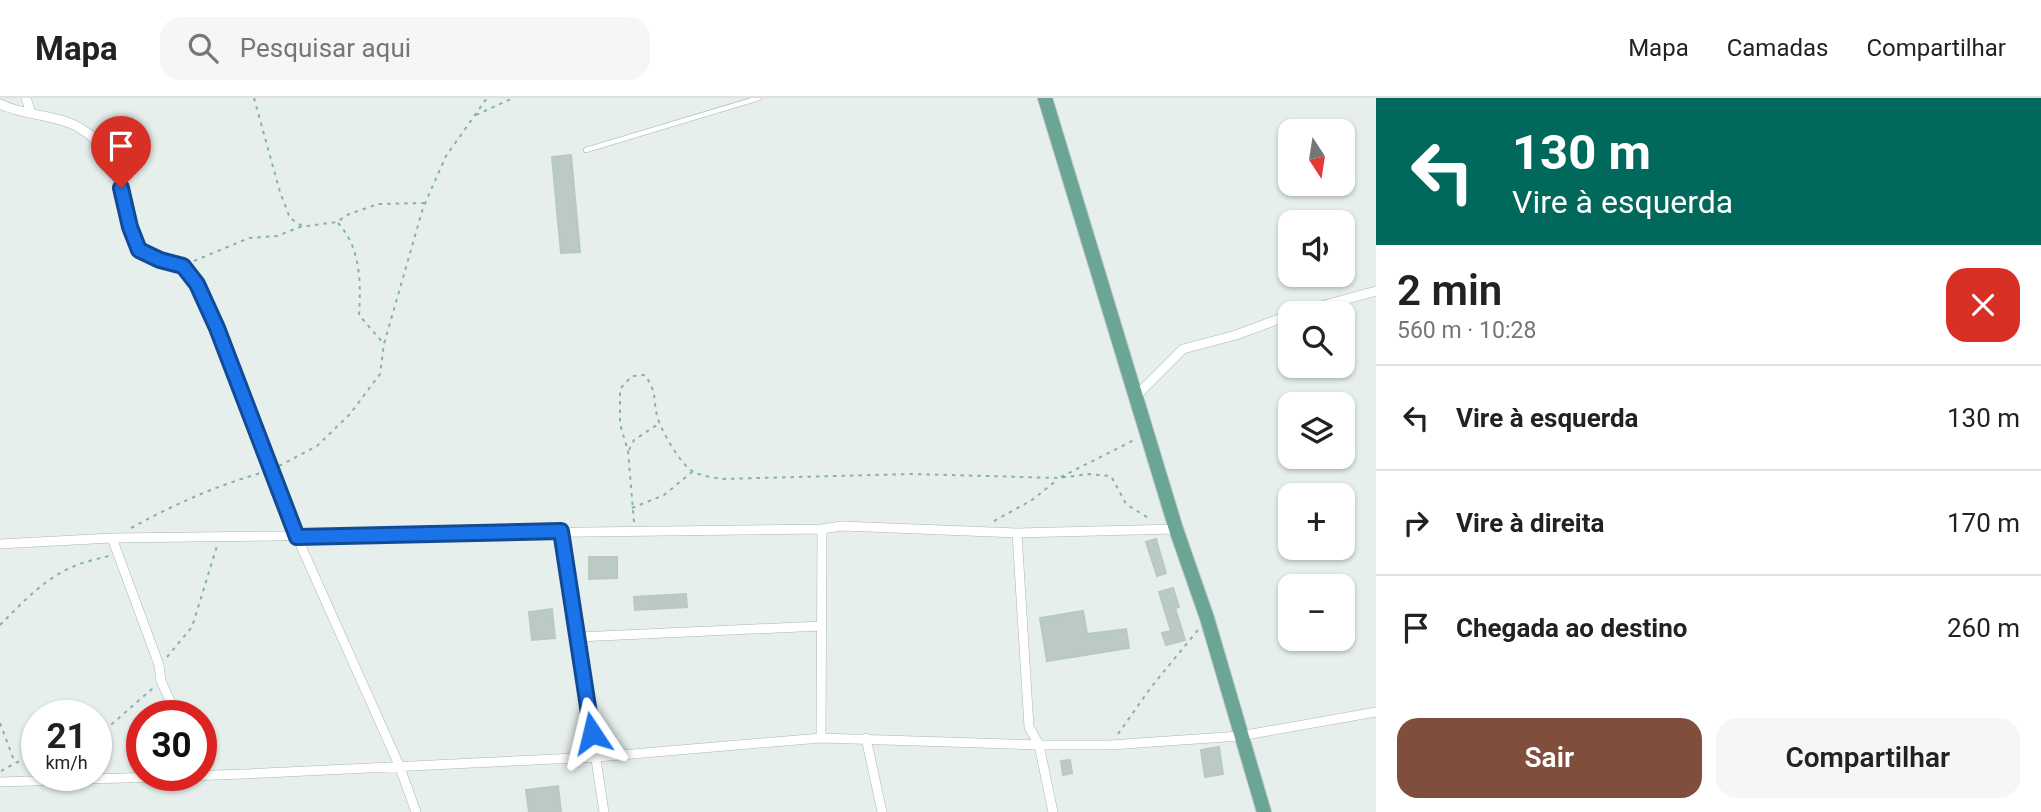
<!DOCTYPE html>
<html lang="pt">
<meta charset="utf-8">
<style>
body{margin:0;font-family:Roboto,sans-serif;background:#f6f6f6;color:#222;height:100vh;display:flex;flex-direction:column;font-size:26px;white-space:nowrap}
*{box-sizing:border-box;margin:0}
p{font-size:23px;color:#767676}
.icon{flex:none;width:38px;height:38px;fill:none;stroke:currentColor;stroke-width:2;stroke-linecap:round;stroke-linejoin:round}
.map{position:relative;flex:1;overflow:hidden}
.panel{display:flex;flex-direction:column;background:#fff;width:665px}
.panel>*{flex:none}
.top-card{background:#00695c;color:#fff;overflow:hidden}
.needle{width:46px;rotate:168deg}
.controls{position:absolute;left:1278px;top:21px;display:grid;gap:14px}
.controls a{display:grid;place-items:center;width:77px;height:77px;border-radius:14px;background:#fff;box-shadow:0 2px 5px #0004;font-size:35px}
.speed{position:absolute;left:21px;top:602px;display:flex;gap:14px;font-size:35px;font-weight:700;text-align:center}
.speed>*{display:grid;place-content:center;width:91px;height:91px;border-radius:50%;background:#fff;box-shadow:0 2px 5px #0004;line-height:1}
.speed small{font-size:18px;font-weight:400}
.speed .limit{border:10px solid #d22;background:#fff;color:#111}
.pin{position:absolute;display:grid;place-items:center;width:60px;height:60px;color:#fff;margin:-72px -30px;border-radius:50% 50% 50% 0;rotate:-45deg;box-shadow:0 0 7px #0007}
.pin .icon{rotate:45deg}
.me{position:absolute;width:77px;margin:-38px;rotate:350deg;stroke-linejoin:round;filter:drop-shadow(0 0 5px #0008)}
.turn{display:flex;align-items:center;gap:24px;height:147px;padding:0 21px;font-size:32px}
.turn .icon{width:91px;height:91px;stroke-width:2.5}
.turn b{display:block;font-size:49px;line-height:60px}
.round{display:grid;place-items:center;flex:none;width:74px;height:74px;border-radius:21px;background:#f6f6f6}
.summary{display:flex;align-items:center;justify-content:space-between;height:119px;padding:0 21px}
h1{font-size:42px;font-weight:600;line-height:52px}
.action{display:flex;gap:14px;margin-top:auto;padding:14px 21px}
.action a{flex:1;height:80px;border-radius:21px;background:#804e3d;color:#fff;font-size:28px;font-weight:600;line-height:80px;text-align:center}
.action a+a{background:#f6f6f6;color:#222}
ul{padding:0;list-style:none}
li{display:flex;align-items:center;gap:21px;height:105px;padding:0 21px;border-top:2px solid #e0e0e0}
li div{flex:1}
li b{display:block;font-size:26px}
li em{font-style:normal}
header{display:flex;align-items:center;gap:42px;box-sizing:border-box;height:98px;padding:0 35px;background:#fff;border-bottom:2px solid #e0e0e0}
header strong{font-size:33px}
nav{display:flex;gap:38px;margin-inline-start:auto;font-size:24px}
.search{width:490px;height:63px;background:#f6f6f6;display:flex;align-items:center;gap:18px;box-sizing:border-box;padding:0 24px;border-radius:21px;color:#767676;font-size:26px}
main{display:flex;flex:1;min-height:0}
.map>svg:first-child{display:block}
</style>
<header>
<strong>Mapa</strong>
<div class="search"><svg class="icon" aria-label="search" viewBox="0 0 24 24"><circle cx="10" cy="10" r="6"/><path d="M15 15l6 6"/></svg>Pesquisar aqui</div>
<nav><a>Mapa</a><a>Camadas</a><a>Compartilhar</a></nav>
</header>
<main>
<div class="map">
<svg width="1376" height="714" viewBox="0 0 1376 714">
<rect width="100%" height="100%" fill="#e6efeb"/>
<!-- building -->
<path fill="#bbcac4" stroke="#b8c9c2" stroke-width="2" d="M 571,57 L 580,154 L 561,155 L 552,59 Z
M 1156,441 L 1166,475 L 1157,478 L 1146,444 Z
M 589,459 L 617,459 L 617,480 L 589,481 Z
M 1173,490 L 1179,509 L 1175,510 L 1185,542 L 1166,547 L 1162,535 L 1171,533 L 1159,494 Z
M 686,496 L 687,509 L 635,512 L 634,499 Z
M 552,511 L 555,540 L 532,542 L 529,514 Z
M 1083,513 L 1087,536 L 1126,531 L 1129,550 L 1047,563 L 1040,520 Z
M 1219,649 L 1223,676 L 1205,679 L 1201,652 Z
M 1070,662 L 1072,675 L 1063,677 L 1061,663 Z
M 558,688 L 561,714 L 529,714 L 526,692 Z"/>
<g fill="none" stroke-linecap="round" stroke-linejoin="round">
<!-- lane casing -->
<g stroke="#a8b8b2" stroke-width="6">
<path id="lane" d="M 586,52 L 759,0"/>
</g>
<!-- street casing -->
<g stroke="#a8b8b2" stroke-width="10">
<path id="street" d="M 26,0 L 31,15
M 0,6 C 24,18 54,16 78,29 C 132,59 112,110 139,152 L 160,162 L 183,168 L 197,186 L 217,230 L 297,439 L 399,667 L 416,714
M 1295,215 L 1376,193
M 1136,298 L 1183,251 L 1236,237 L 1290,217
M 561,433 L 604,714
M 1017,435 L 1029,629 L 1039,647 L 1053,714
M 112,440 L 159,567 L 161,583 L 177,618
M 0,446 L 112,440 L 822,431 L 842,428 L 1017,435 L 1176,431
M 578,539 L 822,528
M 821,640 L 822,431
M 866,640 L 882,714
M 0,684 L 246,676 L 597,659 L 821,640 L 1039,647 L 1110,647 L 1240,638 L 1376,614"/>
</g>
<!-- primary casing -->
<g stroke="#c2cac8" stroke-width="16">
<path id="primary" d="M 1045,0 L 1176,431 L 1207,520 L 1264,714"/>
</g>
<!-- path -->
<path stroke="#86b3a5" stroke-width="2" stroke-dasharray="3.5 5" stroke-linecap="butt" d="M 254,0 L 280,94 L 290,120 L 302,128
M 476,17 L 513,0
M 338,125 C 361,150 361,185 359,217 L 384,246
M 194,163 L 249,140 L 277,138 L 300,129 L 337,124 L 347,117 L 378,106 L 425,105
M 629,352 L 634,342 L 660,325
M 279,368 L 317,348 L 350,316 L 380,276 L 384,246 L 423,110 L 446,58 L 487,0
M 1061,379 L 1134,342
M 632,410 L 664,397 L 692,374
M 994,423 L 1032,402 L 1057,382
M 634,424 L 628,353 L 620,326 L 620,291 L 632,278 L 645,277 C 657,295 653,299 657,318 C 660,331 682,369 694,374 C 702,378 712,379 721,381 L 912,376 L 1059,380 L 1089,376 L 1111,378 L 1126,406 L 1150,421
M 131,430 C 173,407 215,388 261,375
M 0,527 C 22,505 43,482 72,469 C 83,464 97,461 109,458
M 167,559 L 192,529 L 217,448
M 0,625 L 15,665
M 96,634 L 112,626 L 153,590
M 1118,636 L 1152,588 L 1198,532
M 1,673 L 15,665 L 37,657"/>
<!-- lane -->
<use href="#lane" stroke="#fff" stroke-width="4.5"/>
<!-- street -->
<use href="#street" stroke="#fff" stroke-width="9"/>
<!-- primary -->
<use href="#primary" stroke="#6aa596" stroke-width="14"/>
</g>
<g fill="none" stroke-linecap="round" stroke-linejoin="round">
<!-- route casing -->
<g stroke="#114b97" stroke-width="18">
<path id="route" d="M 121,90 L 130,129 L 139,152 L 160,162 L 183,168 L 197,186 L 217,230 L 297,439 L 561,433 L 592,635"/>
</g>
<!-- route -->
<use href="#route" stroke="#1a73e8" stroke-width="12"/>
</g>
</svg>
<div class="controls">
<a><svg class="needle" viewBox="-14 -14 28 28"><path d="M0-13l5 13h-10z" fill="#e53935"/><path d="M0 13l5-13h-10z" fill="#767676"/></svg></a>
<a><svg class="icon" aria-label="sound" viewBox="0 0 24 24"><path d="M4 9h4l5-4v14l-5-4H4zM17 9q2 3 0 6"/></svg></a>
<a><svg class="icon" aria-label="search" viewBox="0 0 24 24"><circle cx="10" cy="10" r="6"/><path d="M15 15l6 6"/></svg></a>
<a><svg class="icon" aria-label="layers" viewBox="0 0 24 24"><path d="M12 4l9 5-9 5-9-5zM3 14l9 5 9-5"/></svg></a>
<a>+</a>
<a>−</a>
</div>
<div class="speed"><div>21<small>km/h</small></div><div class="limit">30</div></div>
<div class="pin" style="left:121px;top:90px;background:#d93025"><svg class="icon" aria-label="arrive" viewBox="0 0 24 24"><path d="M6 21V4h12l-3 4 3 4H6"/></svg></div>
<svg class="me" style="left:592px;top:635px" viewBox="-20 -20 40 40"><path d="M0-17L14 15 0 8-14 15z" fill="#1a73e8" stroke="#fff" stroke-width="4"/></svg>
</div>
<section class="panel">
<div class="top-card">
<div class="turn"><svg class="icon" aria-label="left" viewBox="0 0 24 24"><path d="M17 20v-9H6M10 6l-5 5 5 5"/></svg><div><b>130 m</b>Vire à esquerda</div></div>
</div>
<div class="summary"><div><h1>2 min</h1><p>560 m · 10:28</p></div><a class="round" style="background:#d93025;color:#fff"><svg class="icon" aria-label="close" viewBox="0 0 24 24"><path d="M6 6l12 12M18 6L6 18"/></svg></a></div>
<ul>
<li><svg class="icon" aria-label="left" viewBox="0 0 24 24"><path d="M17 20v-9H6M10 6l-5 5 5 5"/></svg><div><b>Vire à esquerda</b></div><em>130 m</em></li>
<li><svg class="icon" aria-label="right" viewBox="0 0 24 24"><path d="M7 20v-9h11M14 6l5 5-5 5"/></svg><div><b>Vire à direita</b></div><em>170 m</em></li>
<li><svg class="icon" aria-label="arrive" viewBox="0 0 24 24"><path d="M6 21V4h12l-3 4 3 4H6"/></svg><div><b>Chegada ao destino</b></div><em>260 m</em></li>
</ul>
<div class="action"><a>Sair</a><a>Compartilhar</a></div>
</section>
</main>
